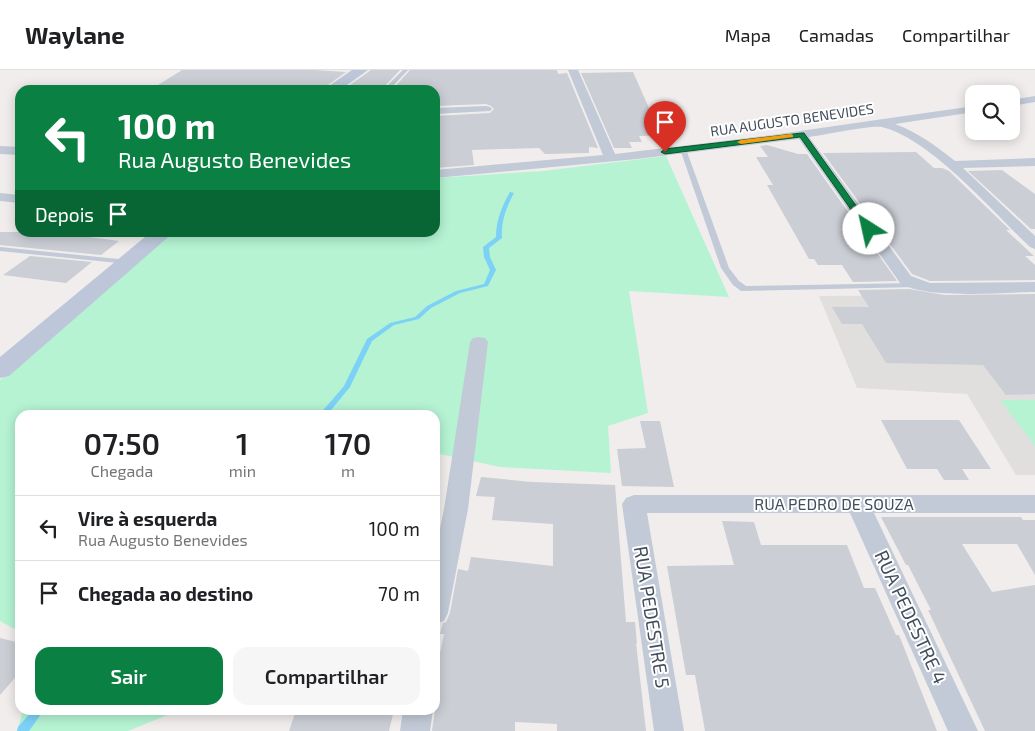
<!DOCTYPE html>
<html lang="pt">
<meta charset="utf-8">
<style>
body{margin:0;font-family:"Exo 2",sans-serif;background:#f6f6f6;color:#202124;height:100vh;display:flex;flex-direction:column;font-size:19px;white-space:nowrap}
*{box-sizing:border-box;margin:0}
p{font-size:16px;color:#757577}
.icon{flex:none;width:28px;height:28px;fill:none;stroke:currentColor;stroke-width:2;stroke-linecap:round;stroke-linejoin:round}
.map{position:relative;flex:1;overflow:hidden}
.sheet{position:absolute;left:15px;top:340px;width:425px;height:305px;display:flex;flex-direction:column;background:#fff;border-radius:15px;box-shadow:0 2px 12px #0003}
.sheet>*{flex:none}
.banner{position:absolute;left:15px;top:15px;width:425px;height:152px;border-radius:15px;box-shadow:0 2px 12px #0003;background:#0b8043;color:#fff;overflow:hidden}
.controls{position:absolute;left:965px;top:15px;display:grid;gap:10px}
.controls a{display:grid;place-items:center;width:55px;height:55px;border-radius:10px;background:#fff;box-shadow:0 2px 12px #0003;font-size:25px}
.pin{position:absolute;display:grid;place-items:center;width:42px;height:42px;color:#fff;margin:-51px -21px;border-radius:50% 50% 50% 0;rotate:-45deg;box-shadow:0 0 5px #0007}
.pin .icon{rotate:45deg}
.me{position:absolute;width:55px;margin:-28px;rotate:325deg;stroke-linejoin:round;filter:drop-shadow(0 0 4px #0008)}
.turn{display:flex;align-items:center;gap:18px;height:105px;padding:0 20px;font-size:22px}
.turn .icon{width:65px;height:65px;stroke-width:2.5}
.turn b{display:block;font-size:35px;line-height:42px}
.then{display:flex;align-items:center;height:48px;padding:0 20px;background:#0003;gap:10px;font-size:19px}
.eta{display:flex;justify-content:space-evenly;align-items:center;height:85px;text-align:center}
.eta b{font-size:30px;font-weight:600;line-height:35px}
.primary-button{display:flex;gap:10px;margin-top:auto;padding:10px 20px}
.primary-button a{flex:1;height:58px;border-radius:15px;background:#0b8043;color:#fff;font-size:20px;font-weight:600;line-height:58px;text-align:center}
.primary-button a+a{background:#f6f6f6;color:#202124}
ul{padding:0;list-style:none}
li{display:flex;align-items:center;gap:15px;height:65px;padding:0 20px;border-top:1px solid #e0e0e0}
li div{flex:1}
li b{display:block;font-size:19px}
li em{font-style:normal}
header{display:flex;align-items:center;gap:30px;box-sizing:border-box;height:70px;padding:0 25px;background:#fff;border-bottom:1px solid #e0e0e0}
header strong{font-size:24px}
nav{display:flex;gap:28px;margin-inline-start:auto;font-size:18px}
.map>svg:first-child{display:block}
</style>
<header>
<strong>Waylane</strong>
<nav><a>Mapa</a><a>Camadas</a><a>Compartilhar</a></nav>
</header>
<div class="map">
<svg width="1035" height="661" viewBox="0 0 1035 661">
<rect width="100%" height="100%" fill="#f0edec"/>
<!-- education -->
<path fill="#e1dede" d="M 1035,225 L 1035,405 L 1016,405 L 967,324 L 857,318 L 819,226 Z"/>
<!-- green -->
<path fill="#b5f3d3" d="M 666,86 L 729,227 L 629,221 L 648,343 L 608,356 L 611,403 L 500,397 L 435,383 L 435,345 L 20,345 L 20,562 L 0,551 L 0,310 L 172,163 L 435,162 L 435,108 L 543,101 Z
M 1000,330 L 1035,330 L 1035,376 Z
M 23,640 L 180,640 L 128,661 L 17,661 Z"/>
<g fill="none" stroke-linecap="round" stroke-linejoin="round">
<!-- stream -->
<path fill="#7dd1f6" fill-rule="evenodd" d="M 510,122 L 514,123 C 506,138 501,151 502,168 L 489,178 L 490,187 L 496,200 L 488,216 L 460,223 L 431,238 L 419,249 L 394,255 L 372,271 L 350,317 L 327,345 L 319,345 L 344,316 L 367,269 L 390,253 L 415,247 L 427,236 L 456,221 L 484,214 L 490,200 L 484,187 L 483,177 L 496,167 C 496,150 502,136 510,122 Z
M 33,640 L 44,640 L 29,661 L 17,661 L 18,657 Z"/>
</g>
<!-- building -->
<path fill="#cbced5" d="M 182,0 L 314,0 L 346,2 L 321,20 L 150,20 Z
M 371,0 L 400,0 L 381,20 L 343,20 Z
M 410,0 L 557,0 L 558,4 L 567,3 L 598,78 L 589,77 L 589,83 L 545,84 L 539,78 L 472,80 L 474,95 L 435,98 L 435,46 L 490,43 L 494,39 L 491,36 L 486,34 L 435,36 L 435,20 L 392,20 Z
M 633,2 L 653,47 L 667,47 L 678,65 L 639,66 L 642,72 L 629,72 L 632,78 L 614,78 L 581,3 Z
M 767,75 L 798,84 L 807,84 L 897,211 L 853,212 L 842,195 L 818,195 L 814,189 L 809,189 L 767,115 L 773,115 L 756,87 L 768,87 L 760,76 Z
M 916,82 L 934,98 L 942,98 L 949,101 L 1010,160 L 1006,160 L 1034,186 L 1025,186 L 1035,195 L 1035,210 L 930,211 L 912,204 L 823,83 Z
M 1002,100 L 1035,124 L 1035,159 L 1031,159 L 968,101 Z
M 0,162 L 52,162 L 119,171 L 101,185 L 0,175 Z
M 30,186 L 92,192 L 66,213 L 3,205 Z
M 909,219 L 945,225 L 1035,224 L 1035,324 L 1006,325 L 983,295 L 886,293 L 862,254 L 842,254 L 832,237 L 869,237 L 858,220 Z
M 881,350 L 959,350 L 991,399 L 962,399 L 969,410 L 944,410 L 937,399 L 907,399 Z
M 640,351 L 660,351 L 674,417 L 622,416 L 617,379 L 646,378 Z
M 481,407 L 532,412 L 615,415 L 626,552 L 635,552 L 637,574 L 636,573 L 646,661 L 557,661 L 557,654 L 515,652 L 515,661 L 432,661 L 435,640 L 435,606 L 444,564 L 440,564 L 443,553 L 446,552 L 450,543 L 458,499 L 468,501 L 471,487 L 553,496 L 553,454 L 492,450 L 495,427 L 476,426 Z
M 881,447 L 1021,447 L 1023,450 L 1035,450 L 1035,505 L 1017,474 L 962,474 L 992,522 L 1035,515 L 1035,661 L 985,661 L 928,540 L 931,540 L 908,495 L 906,495 Z
M 722,451 L 754,452 L 761,475 L 847,475 L 864,518 L 875,518 L 896,565 L 899,565 L 937,661 L 705,661 L 695,605 L 686,605 L 667,496 L 734,495 Z
M 0,568 L 20,573 L 20,602 L 0,625 Z
M 296,640 L 394,640 L 389,661 L 289,661 Z"/>
<g fill="none" stroke-linecap="round" stroke-linejoin="round">
<!-- lane -->
<path fill="#c1cad6" fill-rule="evenodd" d="M 403,0 L 408,0 L 389,20 L 383,20 Z
M 683,77 L 686,79 L 729,198 L 739,211 L 746,216 L 916,213 L 920,215 L 916,217 L 741,221 L 733,215 L 721,198 L 680,79 Z
M 0,177 L 128,190 L 132,192 L 128,194 L 0,181 Z"/>
<!-- street -->
<path fill="#c1cad6" fill-rule="evenodd" d="M 568,0 L 578,0 L 615,84 L 772,65 L 974,36 L 974,42 L 895,54 C 919,63 936,76 955,91 L 1035,88 L 1035,96 L 963,98 L 1035,166 L 1035,179 L 1030,177 C 993,142 931,69 882,57 C 872,55 823,65 809,67 L 911,206 L 930,213 L 1035,212 L 1035,222 C 1001,222 927,230 900,213 L 799,69 L 637,89 L 435,108 L 435,100 L 603,85 Z
M 1035,26 L 1035,32 L 1011,36 L 1011,30 Z
M 486,36 L 490,37 L 492,39 L 490,41 L 435,44 L 435,38 Z
M 0,76 L 20,77 L 20,85 L 0,84 Z
M 0,123 L 20,125 L 20,133 L 0,131 Z
M 479,267 L 485,268 L 488,272 L 468,439 L 448,543 L 444,551 L 435,554 L 435,482 L 444,439 L 470,272 L 473,268 Z
M 634,425 L 1035,425 L 1035,443 L 874,443 L 978,661 L 948,661 L 850,443 L 647,443 L 684,661 L 654,661 L 622,434 L 626,428 Z
M 403,640 L 433,640 L 430,661 L 400,661 Z"/>
<!-- secondary -->
<path fill="#bdc7d9" fill-rule="evenodd" d="M 352,0 L 368,0 L 340,20 L 323,20 Z
M 151,162 L 174,162 L 9,306 L 0,308 L 0,287 Z"/>
</g>
<!-- route -->
<path fill="#0b8043" stroke="#07532c" d="M 802,63 L 804,63 L 872,158 L 872,161 L 866,161 L 800,67 L 665,84 L 661,82 L 665,79 Z"/>
<!-- slow -->
<path fill="#f59e0b" d="M 791,64 L 793,65 L 793,67 L 741,74 L 737,72 L 741,70 Z"/>
<g text-anchor="middle" stroke-width="4" stroke-linejoin="round" paint-order="stroke">
<!-- far-street labels -->
<g font-size="14" fill="#434e5c" stroke="#fff">
<text transform="translate(792 50) rotate(-8)" y="5">RUA AUGUSTO BENEVIDES</text>
</g>
<!-- street labels -->
<g font-size="16" fill="#434e5c" stroke="#fff">
<text x="834" y="440">RUA PEDRO DE SOUZA</text>
</g>
<!-- near-street labels -->
<g font-size="19" fill="#434e5c" stroke="#fff">
<text transform="translate(652 547) rotate(81)" y="7">RUA PEDESTRE 5</text>
<text transform="translate(911 547) rotate(65)" y="7">RUA PEDESTRE 4</text>
</g>
</g>
</svg>
<div class="controls">
<a><svg class="icon" aria-label="search" viewBox="0 0 24 24"><circle cx="10" cy="10" r="6"/><path d="M15 15l6 6"/></svg></a>
</div>
<div class="pin" style="left:665px;top:82px;background:#d93025"><svg class="icon" aria-label="arrive" viewBox="0 0 24 24"><path d="M6 21V4h12l-3 4 3 4H6"/></svg></div>
<svg class="me" style="left:869px;top:159px" viewBox="-20 -20 40 40"><circle r="19" fill="#fff"/><path d="M0-13L10 11 0 6-10 11z" fill="#0b8043"/></svg>
<div class="banner">
<div class="turn"><svg class="icon" aria-label="left" viewBox="0 0 24 24"><path d="M17 20v-9H6M10 6l-5 5 5 5"/></svg><div><b>100 m</b>Rua Augusto Benevides</div></div>
<div class="then">Depois<svg class="icon" aria-label="arrive" viewBox="0 0 24 24"><path d="M6 21V4h12l-3 4 3 4H6"/></svg></div>
</div>
<section class="sheet">
<div class="eta">
<div><b>07:50</b><p>Chegada</p></div>
<div><b>1</b><p>min</p></div>
<div><b>170</b><p>m</p></div>
</div>
<ul>
<li><svg class="icon" aria-label="left" viewBox="0 0 24 24"><path d="M17 20v-9H6M10 6l-5 5 5 5"/></svg><div><b>Vire à esquerda</b><p>Rua Augusto Benevides</p></div><em>100 m</em></li>
<li><svg class="icon" aria-label="arrive" viewBox="0 0 24 24"><path d="M6 21V4h12l-3 4 3 4H6"/></svg><div><b>Chegada ao destino</b></div><em>70 m</em></li>
</ul>
<div class="primary-button"><a>Sair</a><a>Compartilhar</a></div>
</section>
</div>
